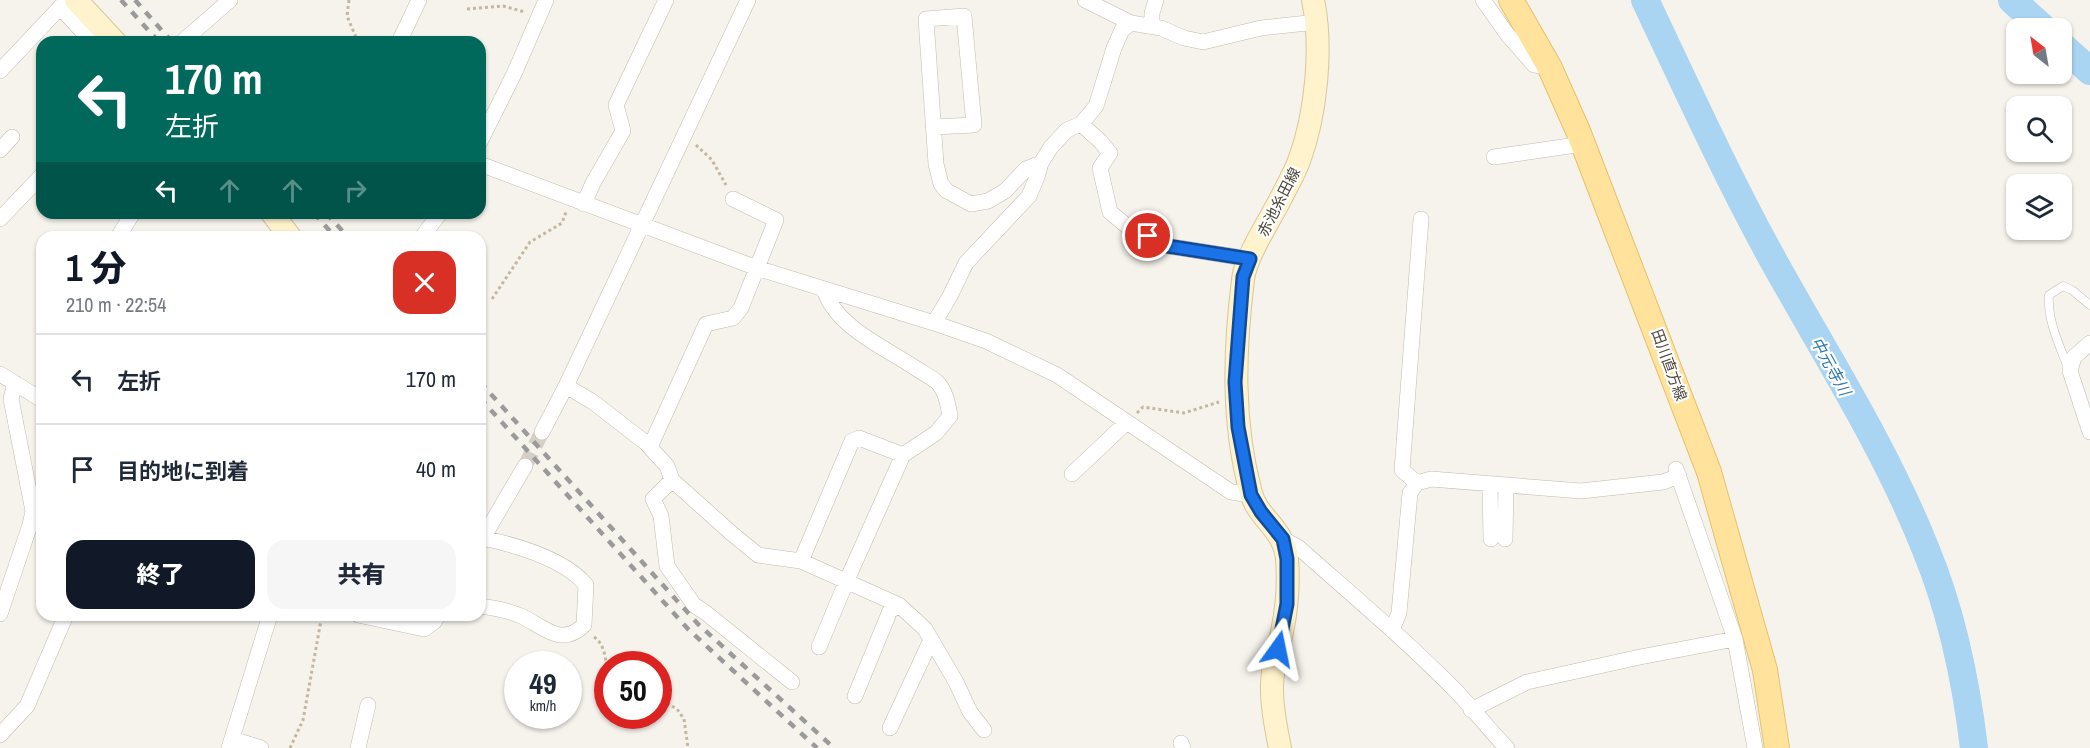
<!DOCTYPE html>
<html lang="ja">
<meta charset="utf-8">
<style>
body{margin:0;font-family:"Archivo Narrow","Noto Sans JP",sans-serif;background:#f6f6f7;color:#1f2937;height:100vh;display:flex;flex-direction:column;font-size:22px;white-space:nowrap}
*{box-sizing:border-box;margin:0}
p{font-size:20px;color:#747a83}
.icon{flex:none;width:33px;height:33px;fill:none;stroke:currentColor;stroke-width:2;stroke-linecap:round;stroke-linejoin:round}
.map{position:relative;flex:1;overflow:hidden}
.sheet{position:absolute;left:36px;top:231px;width:450px;height:390px;display:flex;flex-direction:column;background:#fff;border-radius:18px;box-shadow:0 2px 4px #0004}
.sheet>*{flex:none}
.guide{position:absolute;left:36px;top:36px;width:450px;height:183px;border-radius:18px;box-shadow:0 2px 4px #0004;background:#00695c;color:#fff;overflow:hidden}
.needle{width:39px;rotate:329deg}
.fabs{position:absolute;left:2006px;top:18px;display:grid;gap:12px}
.fabs a{display:grid;place-items:center;width:66px;height:66px;border-radius:12px;background:#fff;box-shadow:0 2px 4px #0004;font-size:30px}
.speed{position:absolute;left:504px;top:651px;display:flex;gap:12px;font-size:30px;font-weight:700;text-align:center}
.speed>*{display:grid;place-content:center;width:78px;height:78px;border-radius:50%;background:#fff;box-shadow:0 2px 4px #0004;line-height:1}
.speed small{font-size:15px;font-weight:400}
.speed .limit{border:9px solid #d22;background:#fff;color:#111}
.pin{position:absolute;display:grid;place-items:center;width:51px;height:51px;color:#fff;margin:-26px;border:3px solid #fff;border-radius:50%;box-shadow:0 2px 6px #0007}
.me{position:absolute;width:66px;margin:-33px;rotate:12deg;stroke-linejoin:round;filter:drop-shadow(0 0 4px #0008)}
.turn{display:flex;align-items:center;gap:21px;height:126px;padding:0 30px;font-size:27px}
.turn .icon{width:78px;height:78px;stroke-width:2.5}
.turn b{display:block;font-size:42px;line-height:51px}
.lanes{display:flex;align-items:center;height:57px;padding:0 30px;background:#0003;justify-content:center;gap:30px;direction:ltr}
.lanes .off{opacity:.35}
.round{display:grid;place-items:center;flex:none;width:63px;height:63px;border-radius:18px;background:#f6f6f7}
.head{display:flex;align-items:center;justify-content:space-between;height:102px;padding:0 30px}
h1{font-size:36px;font-weight:800;line-height:45px;color:#111827}
.button{display:flex;gap:12px;margin-top:auto;padding:12px 30px}
.button a{flex:1;height:69px;border-radius:18px;background:#111827;color:#fff;font-size:24px;font-weight:800;line-height:69px;text-align:center}
.button a+a{background:#f6f6f7;color:#1f2937}
ul{padding:0;list-style:none}
li{display:flex;align-items:center;gap:18px;height:90px;padding:0 30px;border-top:2px solid #e0e1e3}
li div{flex:1}
li b{display:block;font-size:22px}
li em{font-style:normal}
.map>svg:first-child{display:block}
</style>
<div class="map">
<svg width="2090" height="748" viewBox="0 0 2090 748">
<rect width="100%" height="100%" fill="#f6f3ec"/>
<g fill="none" stroke-linecap="round" stroke-linejoin="round">
<!-- river -->
<path stroke="#a9d4f2" stroke-width="28" d="M 1645,0 C 1685,84 1723,168 1767,249 C 1821,348 1884,444 1926,550 C 1952,613 1966,681 1974,748
M 2012,0 L 2043,28
M 2061,45 L 2090,71"/>
<!-- street-tunnel -->
<path stroke="#d4d0c8" stroke-width="15" stroke-dasharray="15 8" stroke-linecap="butt" d="M 525,466 L 542,432"/>
<!-- lane casing -->
<g stroke="#c2bbae" stroke-width="9">
<path id="lane" d="M 2069,370 C 2060,347 2047,320 2049,295 L 2063,286 L 2072,290 L 2090,305"/>
</g>
<!-- street casing -->
<g stroke="#c2bbae" stroke-width="16">
<path id="street" d="M 1085,0 L 1131,23 L 1161,28 L 1184,38 L 1203,42 L 1261,28 L 1317,22
M 1483,0 L 1507,34 L 1534,65 L 1550,68
M 60,7 L 92,42
M 1152,26 L 1152,13 L 1156,0
M 182,42 L 230,0
M 399,42 L 419,0
M 0,71 L 67,0
M 1081,124 L 1100,141 L 1110,153 L 1100,168 L 1110,212 L 1128,227 L 1167,246 L 1250,259
M 934,127 L 974,125 L 964,16 L 926,19 L 936,164 L 941,184 L 947,191 L 971,204 L 988,201 L 1005,191 L 1026,169 L 1041,163
M 480,142 L 514,74 L 546,0
M 0,150 L 12,137
M 1494,157 L 1583,144
M 480,164 L 757,268 L 934,323 L 986,341 L 1057,375 L 1231,492 L 1251,495
M 584,204 L 593,183 L 623,131 L 616,105 L 666,0
M 0,219 L 42,175
M 118,237 L 133,213
M 422,237 L 440,213
M 934,323 L 950,296 L 966,263 L 1029,196 L 1037,177 L 1041,163 L 1051,147 L 1067,130 L 1081,124 L 1096,106 L 1114,48 L 1122,30 L 1131,23
M 2090,343 L 2074,357 L 2070,371 L 2090,432
M 0,374 L 42,400
M 566,386 L 593,402 L 646,443 L 667,466 L 672,480 L 730,532 L 758,555 L 801,561 L 899,605 L 925,629 L 956,682 L 970,712 L 984,730
M 542,432 L 566,386 L 748,0
M 650,447 L 706,324 L 733,318 L 741,308 L 776,220 L 733,199
M 1676,469 L 1735,639 L 1755,748
M 1072,474 L 1127,422
M 672,480 L 653,499 L 661,516 L 667,566 L 694,605 L 706,613 L 792,682
M 1417,483 L 1402,470 L 1421,219
M 1490,484 L 1491,539
M 1283,539 L 1298,547 C 1352,595 1407,641 1458,693 C 1475,711 1490,731 1507,748
M 1505,539 L 1506,485
M 480,543 L 525,466
M 801,561 L 852,441 L 859,438 L 903,455
M 480,606 C 495,608 507,610 521,616 C 543,626 561,648 584,625 L 586,585 C 565,559 515,545 483,538
M 0,614 L 30,525 L 33,511 L 11,399 L 15,383
M 358,615 L 424,629 L 434,622 L 438,615
M 1392,630 L 1399,613 L 1410,493 L 1417,483 L 1431,479 L 1581,491 L 1663,482 L 1679,476
M 819,647 L 847,580 L 903,455 L 936,433 L 950,416 C 948,405 946,391 937,382 C 931,377 923,373 917,369 C 886,348 835,327 824,289
M 855,696 L 890,611 L 899,605
M 1471,710 L 1527,682 L 1640,657 L 1735,639
M 890,728 L 931,640
M 0,735 L 27,706 L 66,615
M 232,739 L 261,748
M 1181,743 L 1183,748
M 229,748 L 270,615
M 358,748 L 368,705"/>
</g>
<!-- secondary casing -->
<g stroke="#d6c79b" stroke-width="24">
<path id="secondary" d="M 76,0 L 115,42
M 272,213 L 290,237
M 1280,748 C 1276,729 1272,709 1272,690 C 1271,670 1278,650 1282,632 C 1287,608 1289,584 1287,559 C 1284,528 1258,519 1251,493 C 1232,423 1234,352 1243,280 C 1245,257 1270,220 1281,198 C 1287,186 1294,174 1299,161 C 1316,115 1323,48 1313,0"/>
</g>
<!-- primary casing -->
<g stroke="#e6c16a" stroke-width="26">
<path id="primary" d="M 1511,0 L 1550,68 L 1578,131 L 1709,472 L 1765,670 L 1777,748"/>
</g>
<!-- path -->
<path stroke="#c4b79f" stroke-width="3" stroke-dasharray="3 3" stroke-linecap="butt" d="M 349,0 L 347,16 L 358,42
M 467,9 L 503,6 L 525,12
M 696,145 L 712,160 L 726,185
M 492,299 L 530,242 L 562,223 L 566,212
M 1137,413 L 1143,407 L 1184,413 L 1219,402
M 594,637 C 608,646 606,670 608,685
M 658,695 L 670,705 L 677,709 L 684,719 L 688,748
M 290,748 L 303,720 L 322,615"/>
<!-- lane -->
<use href="#lane" stroke="#fff" stroke-width="8"/>
<!-- street -->
<use href="#street" stroke="#fff" stroke-width="15"/>
<!-- secondary -->
<use href="#secondary" stroke="#fff3cd" stroke-width="22"/>
<!-- primary -->
<use href="#primary" stroke="#ffe39c" stroke-width="24"/>
<!-- rail -->
<path stroke="#9a9a9a" stroke-width="4.5" stroke-dasharray="8 8" stroke-linecap="butt" d="M 121,0 L 159,42
M 135,0 L 172,42
M 314,213 L 335,237
M 326,213 L 348,237
M 480,382 L 698,624 L 834,748
M 480,398 L 688,629 L 817,748"/>
</g>
<g fill="none" stroke-linecap="round" stroke-linejoin="round">
<!-- route casing -->
<g stroke="#114b97" stroke-width="15">
<path id="route" d="M 1148,236 L 1167,246 L 1250,259 L 1243,277 L 1235,382 L 1238,427 L 1251,495 L 1261,512 L 1283,539 L 1287,559 L 1287,604 L 1278,649"/>
</g>
<!-- route -->
<use href="#route" stroke="#1a73e8" stroke-width="10"/>
</g>
<g text-anchor="middle" stroke-width="4.5" stroke-linejoin="round" paint-order="stroke">
<!-- street labels -->
<g font-size="15" fill="#4b4439" stroke="#fff">
<text transform="translate(1279 202) rotate(-63)" y="5">赤池糸田線</text>
<text transform="translate(1669 365) rotate(70)" y="5">田川直方線</text>
</g>
<!-- water labels -->
<g font-size="16" font-style="italic" fill="#2e7ab2" stroke="#fff">
<text transform="translate(1831 366) rotate(61)" y="6">中元寺川</text>
</g>
</g>
</svg>
<div class="fabs">
<a><svg class="needle" viewBox="-14 -14 28 28"><path d="M0-13l5 13h-10z" fill="#e53935"/><path d="M0 13l5-13h-10z" fill="#747a83"/></svg></a>
<a><svg class="icon" aria-label="search" viewBox="0 0 24 24"><circle cx="10" cy="10" r="6"/><path d="M15 15l6 6"/></svg></a>
<a><svg class="icon" aria-label="layers" viewBox="0 0 24 24"><path d="M12 4l9 5-9 5-9-5zM3 14l9 5 9-5"/></svg></a>
</div>
<div class="speed"><div>49<small>km/h</small></div><div class="limit">50</div></div>
<div class="pin" style="left:1148px;top:236px;background:#d93025"><svg class="icon" aria-label="arrive" viewBox="0 0 24 24"><path d="M6 21V4h12l-3 4 3 4H6"/></svg></div>
<svg class="me" style="left:1278px;top:649px" viewBox="-20 -20 40 40"><path d="M0-17L14 15 0 8-14 15z" fill="#1a73e8" stroke="#fff" stroke-width="4"/></svg>
<div class="guide">
<div class="turn"><svg class="icon" aria-label="left" viewBox="0 0 24 24"><path d="M17 20v-9H6M10 6l-5 5 5 5"/></svg><div><b>170 m</b>左折</div></div>
<div class="lanes"><svg class="icon" aria-label="left" viewBox="0 0 24 24"><path d="M17 20v-9H6M10 6l-5 5 5 5"/></svg><svg class="icon off" aria-label="ahead" viewBox="0 0 24 24"><path d="M12 20V5M6 11l6-6 6 6"/></svg><svg class="icon off" aria-label="ahead" viewBox="0 0 24 24"><path d="M12 20V5M6 11l6-6 6 6"/></svg><svg class="icon off" aria-label="right" viewBox="0 0 24 24"><path d="M7 20v-9h11M14 6l5 5-5 5"/></svg></div>
</div>
<section class="sheet">
<div class="head"><div><h1>1 分</h1><p>210 m · 22:54</p></div><a class="round" style="background:#d93025;color:#fff"><svg class="icon" aria-label="close" viewBox="0 0 24 24"><path d="M6 6l12 12M18 6L6 18"/></svg></a></div>
<ul>
<li><svg class="icon" aria-label="left" viewBox="0 0 24 24"><path d="M17 20v-9H6M10 6l-5 5 5 5"/></svg><div><b>左折</b></div><em>170 m</em></li>
<li><svg class="icon" aria-label="arrive" viewBox="0 0 24 24"><path d="M6 21V4h12l-3 4 3 4H6"/></svg><div><b>目的地に到着</b></div><em>40 m</em></li>
</ul>
<div class="button"><a>終了</a><a>共有</a></div>
</section>
</div>
